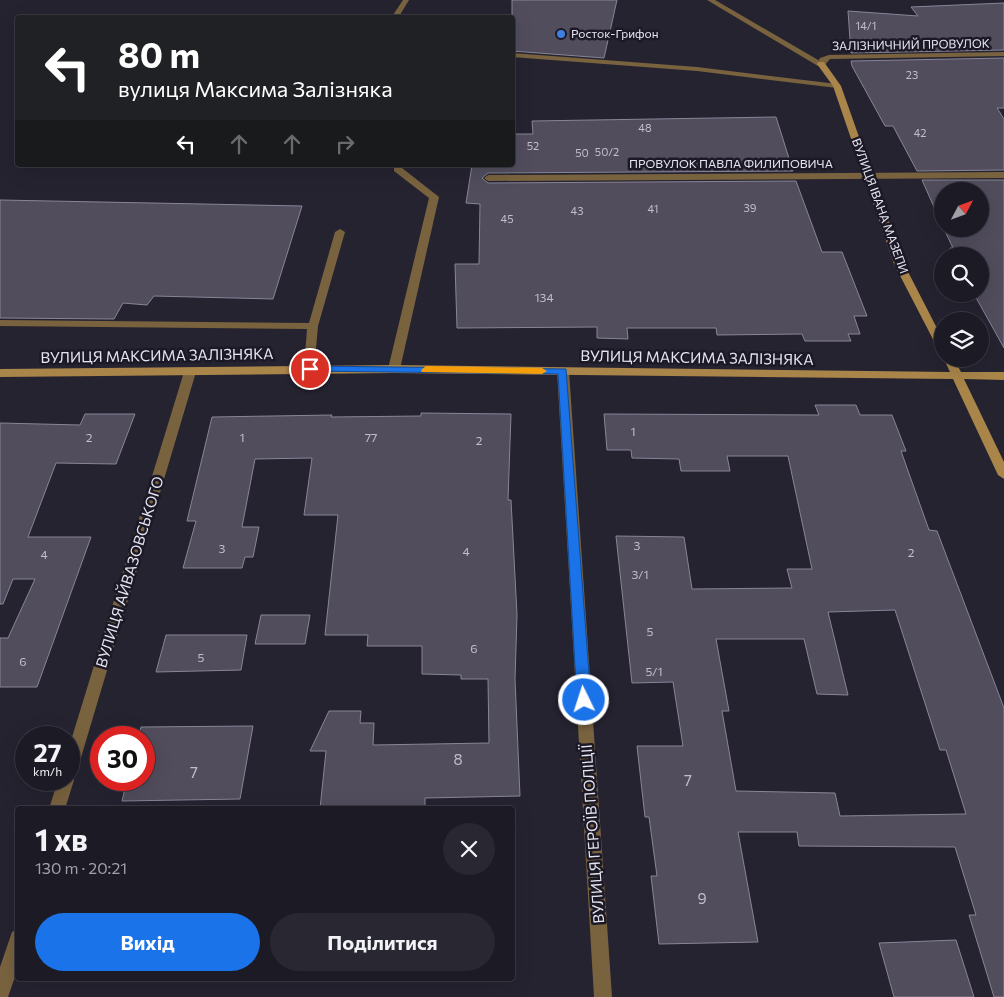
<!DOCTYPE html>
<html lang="uk">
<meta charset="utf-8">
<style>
body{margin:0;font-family:Commissioner,sans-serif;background:#292732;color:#f1f3f6;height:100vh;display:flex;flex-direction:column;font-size:19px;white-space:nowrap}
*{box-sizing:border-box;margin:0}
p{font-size:16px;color:#a0a1a7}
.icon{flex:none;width:28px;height:28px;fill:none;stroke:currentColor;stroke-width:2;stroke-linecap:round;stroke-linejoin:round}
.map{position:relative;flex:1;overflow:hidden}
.panel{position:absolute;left:15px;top:806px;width:500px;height:175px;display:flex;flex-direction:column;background:#1c1a25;border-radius:5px;box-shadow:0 5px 20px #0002,0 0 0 1px #3a3842}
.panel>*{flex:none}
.top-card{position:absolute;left:15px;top:15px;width:500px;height:152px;border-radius:5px;box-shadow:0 5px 20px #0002,0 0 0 1px #3a3842;background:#202124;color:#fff;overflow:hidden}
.needle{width:32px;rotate:49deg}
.buttons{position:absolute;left:934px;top:182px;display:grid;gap:10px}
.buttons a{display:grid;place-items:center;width:55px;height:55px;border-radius:50%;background:#1c1a25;box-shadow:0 5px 20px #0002,0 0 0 1px #3a3842;font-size:25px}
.speed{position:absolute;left:15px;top:726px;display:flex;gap:10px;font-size:25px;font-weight:700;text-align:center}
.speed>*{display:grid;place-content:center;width:65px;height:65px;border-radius:50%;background:#1c1a25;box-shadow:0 5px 20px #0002,0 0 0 1px #3a3842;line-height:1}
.speed small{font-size:12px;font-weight:400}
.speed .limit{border:8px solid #d22;background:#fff;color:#111}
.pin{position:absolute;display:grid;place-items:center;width:42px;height:42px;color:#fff;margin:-21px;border:2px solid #fff;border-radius:50%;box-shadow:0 1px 5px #0007}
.me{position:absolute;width:55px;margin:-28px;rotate:356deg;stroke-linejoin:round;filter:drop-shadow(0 0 4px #0008)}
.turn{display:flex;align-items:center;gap:18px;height:105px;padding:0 20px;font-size:22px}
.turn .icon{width:65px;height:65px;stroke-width:2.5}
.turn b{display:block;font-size:35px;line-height:42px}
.lanes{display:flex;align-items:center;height:48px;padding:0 20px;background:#0003;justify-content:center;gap:25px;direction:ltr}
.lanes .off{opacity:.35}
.round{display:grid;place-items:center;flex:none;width:52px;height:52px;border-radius:26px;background:#292732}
.headline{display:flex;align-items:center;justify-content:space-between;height:85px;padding:0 20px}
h1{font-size:30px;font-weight:700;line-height:38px}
.button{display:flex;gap:10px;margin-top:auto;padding:10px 20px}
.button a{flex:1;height:58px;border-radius:30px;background:#1a73e8;color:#fff;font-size:20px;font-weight:700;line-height:58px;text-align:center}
.button a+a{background:#292732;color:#f1f3f6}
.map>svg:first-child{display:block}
</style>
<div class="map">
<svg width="1004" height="997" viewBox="0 0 1004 997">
<rect width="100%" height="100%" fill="#262331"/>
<!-- building -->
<path fill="#514d5d" stroke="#888597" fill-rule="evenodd" d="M 512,0 L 617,0 L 604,58 L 512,51 Z
M 1004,3 L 1004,50 L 851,53 L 848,11 L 918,16 L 911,7 Z
M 1004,58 L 1004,108 L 997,108 L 1004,119 L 1004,170 L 917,171 L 893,126 L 885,126 L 852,66 L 851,61 Z
M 776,117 L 793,171 L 488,173 L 482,178 L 488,183 L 796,181 L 822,252 L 842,252 L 867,316 L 854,316 L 860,334 L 848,334 L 851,341 L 805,341 L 802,334 L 717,335 L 716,328 L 627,328 L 628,339 L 597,338 L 597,327 L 457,328 L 455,264 L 479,264 L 480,204 L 466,203 L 472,165 L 512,165 L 512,134 L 533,134 L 532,121 Z
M 922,180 L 1004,180 L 1004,348 L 974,294 L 980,294 L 980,256 L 954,256 L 950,248 L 953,248 L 944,229 L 980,229 L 980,191 L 942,191 L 942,225 Z
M 0,200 L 302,206 L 273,299 L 154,296 L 147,305 L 123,303 L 114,319 L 0,318 Z
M 815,405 L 856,405 L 860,415 L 892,415 L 906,451 L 901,451 L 929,530 L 937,531 L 1004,708 L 1004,997 L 994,997 L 969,915 L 976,915 L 955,847 L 799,846 L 797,832 L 738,832 L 758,942 L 659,944 L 651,876 L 657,876 L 649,817 L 645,817 L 637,746 L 683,746 L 673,682 L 632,683 L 616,536 L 684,537 L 692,589 L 792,588 L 787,569 L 812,569 L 788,456 L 727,456 L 730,471 L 681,471 L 679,459 L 632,458 L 631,450 L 607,450 L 604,414 L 819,415 ZM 895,610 L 940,750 L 946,750 L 966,814 L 840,816 L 835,793 L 736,791 L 722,711 L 729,711 L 716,639 L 804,639 L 817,694 L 848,695 L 828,612 Z
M 421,413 L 511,414 L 508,500 L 511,500 L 517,615 L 515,679 L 520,796 L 425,798 L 425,809 L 320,809 L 326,751 L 310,751 L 329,711 L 361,711 L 360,723 L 374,723 L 373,745 L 489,743 L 488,679 L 461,679 L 461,675 L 422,674 L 422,646 L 367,646 L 368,635 L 325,635 L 338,515 L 304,515 L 312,458 L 255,459 L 242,527 L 259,527 L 253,557 L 245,557 L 242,568 L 183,568 L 196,521 L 187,521 L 212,417 L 332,415 L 331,417 L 421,416 Z
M 85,414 L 135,414 L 116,464 L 56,463 L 28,537 L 91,537 L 37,687 L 0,687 L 0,638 L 8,638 L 35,579 L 13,579 L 3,604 L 0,604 L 0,423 L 80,425 Z
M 261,615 L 310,615 L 305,644 L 255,644 Z
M 166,635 L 247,635 L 241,670 L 156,672 Z
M 253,726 L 240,799 L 122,801 L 127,780 L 144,780 L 144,738 L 138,738 L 141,727 Z
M 956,940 L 974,997 L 894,997 L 879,943 Z"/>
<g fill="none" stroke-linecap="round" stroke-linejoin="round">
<!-- lane -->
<path fill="#79633f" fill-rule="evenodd" d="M 403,0 L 409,0 L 398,18 L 391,18 Z
M 707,0 L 715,0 L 825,64 L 818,66 Z
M 512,53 L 697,67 L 837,84 L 841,86 L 837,88 L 697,71 L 512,57 Z
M 394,165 L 402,165 L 402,168 L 439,197 L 400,369 L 394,373 L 388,369 L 429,198 L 394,171 Z
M 340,229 L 345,232 L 318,326 L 314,371 L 310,373 L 304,369 L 307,329 L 0,326 L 0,320 L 309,323 L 335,232 Z"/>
<!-- street -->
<path fill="#79633f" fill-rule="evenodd" d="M 1004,52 L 1004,56 L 830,59 L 824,66 L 817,64 L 820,58 L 829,55 Z
M 1004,172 L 1004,178 L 488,181 L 484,178 L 488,175 Z
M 563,367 L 569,371 L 612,997 L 594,997 L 557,371 Z
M 190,368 L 196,372 L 77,771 L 72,777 L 74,780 L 65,809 L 49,809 L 58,780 L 69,780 L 69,747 L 184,372 Z
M 18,929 L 18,968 L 8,997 L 0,997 L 0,967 L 12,932 Z"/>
<!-- secondary -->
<path fill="#a9854a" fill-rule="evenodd" d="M 818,62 L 824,62 L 841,86 L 904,264 L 942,338 L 942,350 L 937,347 L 894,264 L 833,86 L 817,64 Z
M 944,359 L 954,359 L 961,372 L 1004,372 L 1004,380 L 964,379 L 1004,462 L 1004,479 L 998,475 L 953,379 L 394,373 L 0,377 L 0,369 L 394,365 L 950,372 Z"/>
</g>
<!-- route -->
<path fill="#1a73e8" stroke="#114b97" d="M 310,366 L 566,369 L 591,700 L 589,704 L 579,704 L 577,700 L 558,374 L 306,371 L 306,367 Z"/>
<!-- slow -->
<path fill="#f59e0b" d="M 426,366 L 542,368 L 547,371 L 542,374 L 422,372 L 421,370 Z"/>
<!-- markers -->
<circle fill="#3f7fe0" stroke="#1c1927" stroke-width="2" cx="561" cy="34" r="5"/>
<g text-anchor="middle" stroke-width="5" stroke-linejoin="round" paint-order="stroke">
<!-- far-number labels -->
<g font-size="11" fill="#c1beca">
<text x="866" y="30">14/1</text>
<text x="912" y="79">23</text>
<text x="645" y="132">48</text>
<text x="920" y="137">42</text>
<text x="533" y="150">52</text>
<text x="607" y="156">50/2</text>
<text x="582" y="157">50</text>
<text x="750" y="212">39</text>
<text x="653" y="213">41</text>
<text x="577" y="215">43</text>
<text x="507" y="223">45</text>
</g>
<!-- far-poi labels -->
<g font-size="12" fill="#e6e4ee" stroke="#1c1927" text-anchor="start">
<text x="571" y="38">Росток-Грифон</text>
</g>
<!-- far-street labels -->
<g font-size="12" fill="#e6e4ee" stroke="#1c1927">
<text transform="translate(911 45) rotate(-1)" y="4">ЗАЛІЗНИЧНИЙ ПРОВУЛОК</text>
<text x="731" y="168">ПРОВУЛОК ПАВЛА ФИЛИПОВИЧА</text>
<text transform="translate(880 206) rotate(70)" y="4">ВУЛИЦЯ ІВАНА МАЗЕПИ</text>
</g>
<!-- number labels -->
<g font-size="12" fill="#c1beca">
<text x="544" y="302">134</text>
<text x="633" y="436">1</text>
<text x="89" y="442">2</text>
<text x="242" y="442">1</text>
<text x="371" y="442">77</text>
<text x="479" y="445">2</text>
<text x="637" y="550">3</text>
<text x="222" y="553">3</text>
<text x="466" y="556">4</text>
<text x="911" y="557">2</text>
<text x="44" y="559">4</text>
<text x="640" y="579">3/1</text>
<text x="650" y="636">5</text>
<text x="474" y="653">6</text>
<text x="201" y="662">5</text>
<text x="23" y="666">6</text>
<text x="654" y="676">5/1</text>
</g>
<!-- street labels -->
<g font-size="15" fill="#e6e4ee" stroke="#1c1927">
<text transform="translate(157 356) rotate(-1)" y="5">ВУЛИЦЯ МАКСИМА ЗАЛІЗНЯКА</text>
<text transform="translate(697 358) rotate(1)" y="5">ВУЛИЦЯ МАКСИМА ЗАЛІЗНЯКА</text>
<text transform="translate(130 572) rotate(-73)" y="5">ВУЛИЦЯ АЙВАЗОВСЬКОГО</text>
<text transform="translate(593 834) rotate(-94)" y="5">ВУЛИЦЯ ГЕРОЇВ ПОЛІЦІЇ</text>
</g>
<!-- near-number labels -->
<g font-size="15" fill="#c1beca">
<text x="458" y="765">8</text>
<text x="194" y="778">7</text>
<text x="688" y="786">7</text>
<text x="702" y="904">9</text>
</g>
</g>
</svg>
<div class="buttons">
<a><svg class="needle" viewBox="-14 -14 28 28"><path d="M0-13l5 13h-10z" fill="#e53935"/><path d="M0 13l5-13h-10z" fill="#a0a1a7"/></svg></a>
<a><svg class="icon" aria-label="search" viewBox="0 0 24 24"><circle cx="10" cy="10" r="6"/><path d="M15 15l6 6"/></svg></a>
<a><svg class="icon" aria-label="layers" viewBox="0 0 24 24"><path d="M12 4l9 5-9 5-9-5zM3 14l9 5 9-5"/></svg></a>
</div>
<div class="speed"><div>27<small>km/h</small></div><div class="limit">30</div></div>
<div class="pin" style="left:310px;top:369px;background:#d93025"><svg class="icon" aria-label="arrive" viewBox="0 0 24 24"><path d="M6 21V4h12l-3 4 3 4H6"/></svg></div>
<svg class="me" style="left:584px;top:700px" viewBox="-20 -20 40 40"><circle r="17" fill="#1a73e8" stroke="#fff" stroke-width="3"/><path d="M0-11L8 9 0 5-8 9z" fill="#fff"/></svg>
<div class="top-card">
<div class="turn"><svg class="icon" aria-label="left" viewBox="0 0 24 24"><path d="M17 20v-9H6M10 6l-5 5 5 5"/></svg><div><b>80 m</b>вулиця Максима Залізняка</div></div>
<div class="lanes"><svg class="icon" aria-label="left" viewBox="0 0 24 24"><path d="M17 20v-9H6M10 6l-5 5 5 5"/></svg><svg class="icon off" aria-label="ahead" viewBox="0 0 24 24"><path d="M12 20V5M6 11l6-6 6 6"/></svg><svg class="icon off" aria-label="ahead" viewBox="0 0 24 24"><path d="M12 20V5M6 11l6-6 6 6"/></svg><svg class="icon off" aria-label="right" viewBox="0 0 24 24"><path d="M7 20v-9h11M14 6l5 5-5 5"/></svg></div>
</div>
<section class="panel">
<div class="headline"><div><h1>1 хв</h1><p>130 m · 20:21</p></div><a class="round"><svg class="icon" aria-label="close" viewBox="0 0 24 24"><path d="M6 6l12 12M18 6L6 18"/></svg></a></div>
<div class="button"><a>Вихід</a><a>Поділитися</a></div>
</section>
</div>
